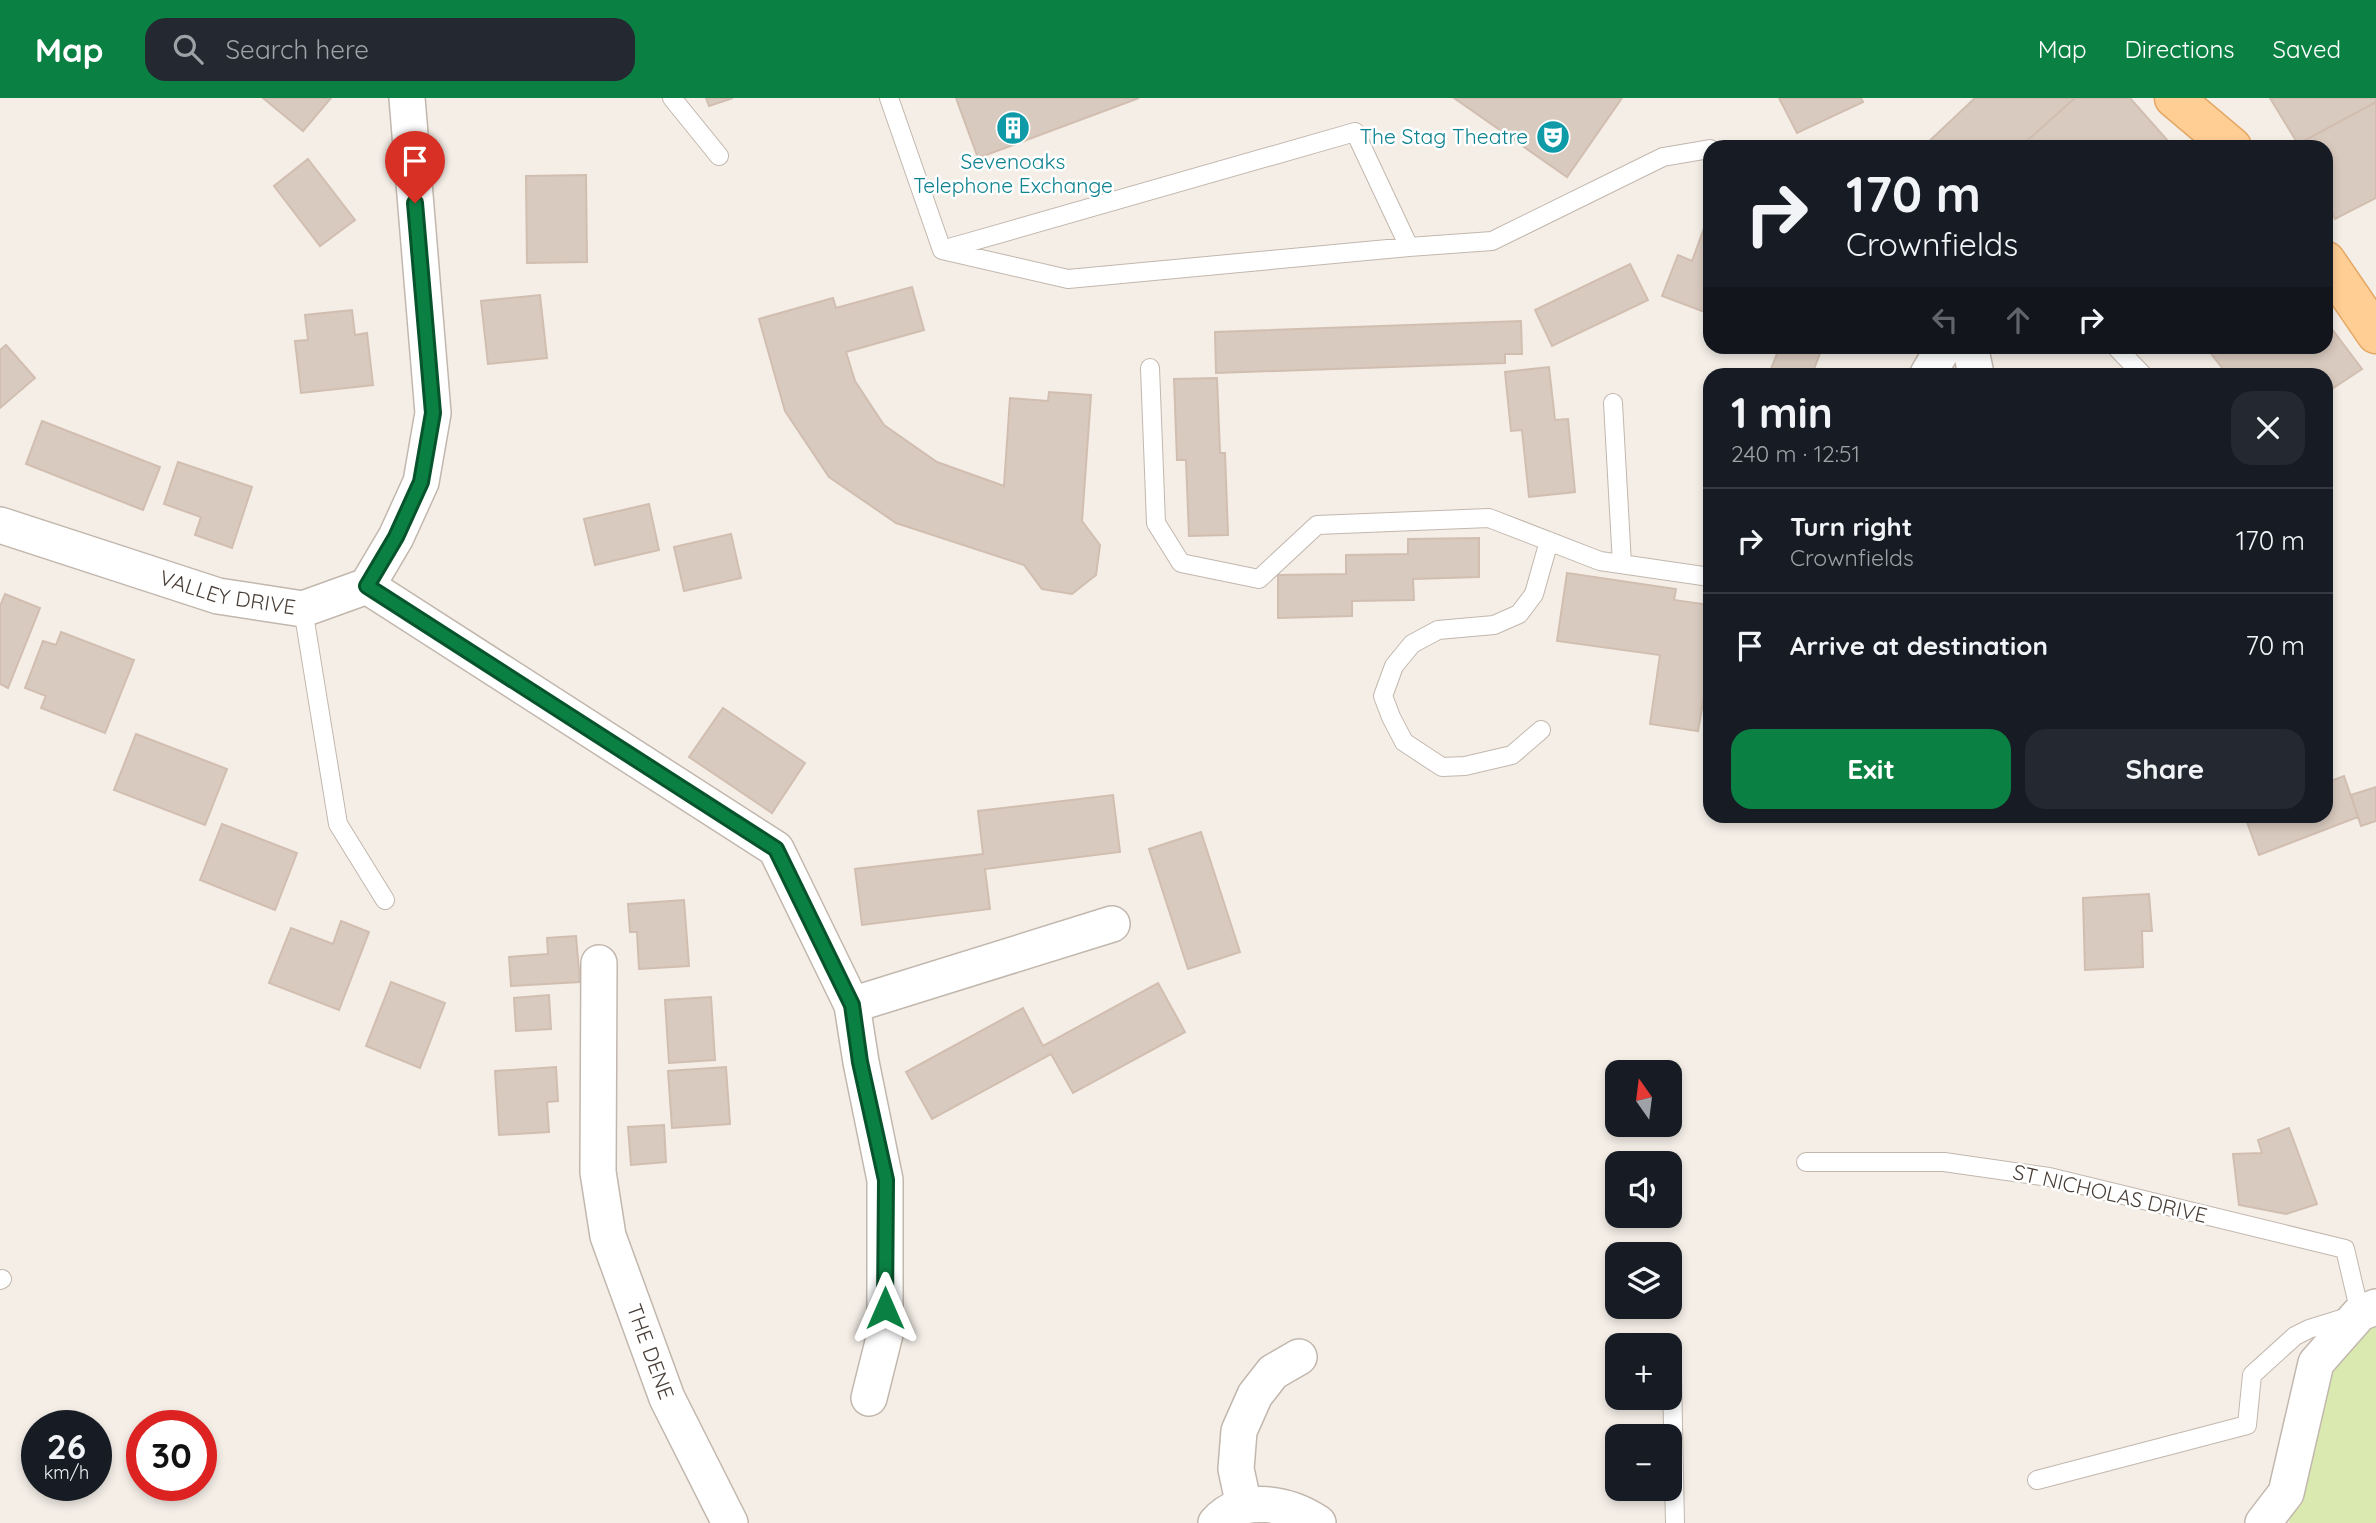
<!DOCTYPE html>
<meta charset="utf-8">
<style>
body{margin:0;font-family:Quicksand,sans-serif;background:#242831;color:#f1f3f6;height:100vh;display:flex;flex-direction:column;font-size:26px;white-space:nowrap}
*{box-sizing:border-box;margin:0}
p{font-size:23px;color:#9ea1a6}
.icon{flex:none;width:38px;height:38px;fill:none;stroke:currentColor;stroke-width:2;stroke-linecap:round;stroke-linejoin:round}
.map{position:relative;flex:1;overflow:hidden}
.side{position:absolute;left:1703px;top:270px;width:630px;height:455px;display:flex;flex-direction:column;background:#171b24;border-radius:21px;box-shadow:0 4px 10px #0003}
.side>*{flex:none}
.top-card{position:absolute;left:1703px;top:42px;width:630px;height:214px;border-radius:21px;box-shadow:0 4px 10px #0003;background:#171b24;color:#f1f3f6;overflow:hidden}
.needle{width:46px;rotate:346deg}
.tools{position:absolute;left:1605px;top:962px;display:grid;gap:14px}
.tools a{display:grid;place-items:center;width:77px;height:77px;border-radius:14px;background:#171b24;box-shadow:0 4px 10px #0003;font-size:35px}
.speed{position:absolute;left:21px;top:1312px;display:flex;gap:14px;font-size:35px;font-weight:700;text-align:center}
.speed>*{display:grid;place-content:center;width:91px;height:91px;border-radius:50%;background:#171b24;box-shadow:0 4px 10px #0003;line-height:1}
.speed small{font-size:18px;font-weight:400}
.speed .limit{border:10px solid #d22;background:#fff;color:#111}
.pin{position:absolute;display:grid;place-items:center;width:60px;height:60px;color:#fff;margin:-72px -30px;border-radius:50% 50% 50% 0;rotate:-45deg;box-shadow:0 0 7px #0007}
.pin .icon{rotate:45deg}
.me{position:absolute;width:77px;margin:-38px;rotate:0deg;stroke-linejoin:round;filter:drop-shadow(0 0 5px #0008)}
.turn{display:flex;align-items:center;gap:24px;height:147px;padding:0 28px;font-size:32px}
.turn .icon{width:91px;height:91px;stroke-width:2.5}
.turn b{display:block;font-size:49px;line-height:60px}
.lanes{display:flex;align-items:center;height:66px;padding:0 28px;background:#0003;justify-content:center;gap:35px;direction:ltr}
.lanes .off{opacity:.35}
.round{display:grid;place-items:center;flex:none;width:74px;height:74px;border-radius:21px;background:#242831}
.summary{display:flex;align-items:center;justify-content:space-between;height:119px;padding:0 28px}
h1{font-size:42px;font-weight:700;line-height:52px}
.action{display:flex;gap:14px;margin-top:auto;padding:14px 28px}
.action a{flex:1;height:80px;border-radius:21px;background:#0b8043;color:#fff;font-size:28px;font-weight:700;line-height:80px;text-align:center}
.action a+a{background:#242831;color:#f1f3f6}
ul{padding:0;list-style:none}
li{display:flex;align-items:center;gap:21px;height:105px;padding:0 28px;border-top:2px solid #363941}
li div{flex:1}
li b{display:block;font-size:26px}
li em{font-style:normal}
header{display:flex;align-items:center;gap:42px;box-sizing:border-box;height:98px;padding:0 35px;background:#0b8043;color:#fff}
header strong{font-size:33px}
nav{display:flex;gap:38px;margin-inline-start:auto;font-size:24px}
.search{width:490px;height:63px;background:#242831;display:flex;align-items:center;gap:18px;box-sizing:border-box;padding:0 24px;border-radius:21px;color:#9ea1a6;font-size:26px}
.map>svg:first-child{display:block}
</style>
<header>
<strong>Map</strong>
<div class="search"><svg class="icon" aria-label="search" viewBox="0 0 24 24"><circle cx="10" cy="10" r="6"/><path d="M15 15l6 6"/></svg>Search here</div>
<nav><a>Map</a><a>Directions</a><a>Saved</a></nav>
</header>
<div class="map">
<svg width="2376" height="1425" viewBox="0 0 2376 1425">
<rect width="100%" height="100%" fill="#f4eee7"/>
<!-- green -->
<path fill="#d9e9b0" d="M 2376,1220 L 2376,1425 L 2289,1425 L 2324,1268 Z"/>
<!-- building -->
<path fill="#d9cabf" stroke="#d1beb0" stroke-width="2" d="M 263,0 L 331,0 L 303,33 Z
M 706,0 L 733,0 L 709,8 Z
M 956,0 L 1139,0 L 978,60 Z
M 1454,0 L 1622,0 L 1567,79 Z
M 1779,0 L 1861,0 L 1863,4 L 1797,35 Z
M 1975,0 L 2075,0 L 2020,49 L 1923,49 Z
M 2075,0 L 2130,0 L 2168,43 L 2162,49 L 2020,49 Z
M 2270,0 L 2376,0 L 2376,4 L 2298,46 Z
M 2376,4 L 2376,100 L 2335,121 L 2326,102 L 2326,49 L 2300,49 L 2298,46 Z
M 308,61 L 355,122 L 320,148 L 274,88 Z
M 586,77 L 587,164 L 527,165 L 526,78 Z
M 1706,125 L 1710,127 L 1710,216 L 1662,198 L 1678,157 L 1692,163 Z
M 1630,166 L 1648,202 L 1552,248 L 1535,212 Z
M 912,189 L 924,232 L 846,254 L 855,283 L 884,327 L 937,364 L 1004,388 L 1010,300 L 1048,303 L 1049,294 L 1091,297 L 1082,423 L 1100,447 L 1096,477 L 1072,496 L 1042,491 L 1024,467 L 896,425 L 829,379 L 785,313 L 759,221 L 833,200 L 836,210 Z
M 540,197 L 547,260 L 488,266 L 481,203 Z
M 352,212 L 355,237 L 367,235 L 373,287 L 301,295 L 295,243 L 308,242 L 305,217 Z
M 1521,223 L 1522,256 L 1505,256 L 1505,265 L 1216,275 L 1215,234 Z
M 2326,223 L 2362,271 L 2326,295 L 2326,276 L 2227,276 L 2205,248 L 2326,248 Z
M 6,247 L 35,280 L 0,310 L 0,252 Z
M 1780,248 L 1823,248 L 1812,276 L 1769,276 Z
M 1549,269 L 1555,322 L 1568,321 L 1575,394 L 1529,399 L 1522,332 L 1511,333 L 1505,274 Z
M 1217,280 L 1220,355 L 1225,355 L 1228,437 L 1189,438 L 1186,362 L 1177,362 L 1174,281 Z
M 42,323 L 160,369 L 143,412 L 26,366 Z
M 178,364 L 252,389 L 232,450 L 195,437 L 201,419 L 164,406 Z
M 649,406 L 659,452 L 595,467 L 584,421 Z
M 731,436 L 741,480 L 684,493 L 674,449 Z
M 1479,440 L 1479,479 L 1413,481 L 1414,502 L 1352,503 L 1352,518 L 1278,520 L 1278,477 L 1346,476 L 1346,457 L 1408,456 L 1408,441 Z
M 1567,475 L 1676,491 L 1674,502 L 1710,507 L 1710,565 L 1698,633 L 1650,626 L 1660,557 L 1557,543 Z
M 5,496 L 40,510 L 8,590 L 0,586 L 0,508 Z
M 61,534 L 134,562 L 105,635 L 41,610 L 46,598 L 25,590 L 43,543 L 56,547 Z
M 723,610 L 805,665 L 772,715 L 689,659 Z
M 136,636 L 227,671 L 205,727 L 114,692 Z
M 2344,678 L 2358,719 L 2259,757 L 2247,724 L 2256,718 L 2326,718 L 2326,685 Z
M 2376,689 L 2376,723 L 2361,728 L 2351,697 Z
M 1113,697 L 1120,754 L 985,771 L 990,811 L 862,827 L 855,771 L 983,756 L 978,713 Z
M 222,726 L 297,755 L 275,812 L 200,782 Z
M 1201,734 L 1240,854 L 1188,871 L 1149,751 Z
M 2149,796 L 2152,833 L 2142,833 L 2143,869 L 2085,872 L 2083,800 Z
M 684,802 L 689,868 L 639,871 L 637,834 L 630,834 L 628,806 Z
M 341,823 L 369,834 L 339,912 L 269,885 L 291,830 L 333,846 Z
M 576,838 L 580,884 L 511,888 L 509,859 L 548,856 L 547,840 Z
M 391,884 L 445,905 L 420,970 L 366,948 Z
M 1158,885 L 1185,934 L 1073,995 L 1051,956 L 932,1021 L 906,974 L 1023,910 L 1043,948 Z
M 549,897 L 551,931 L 516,933 L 514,900 Z
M 711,899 L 715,962 L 669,965 L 665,902 Z
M 556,969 L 558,1003 L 547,1004 L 549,1034 L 499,1037 L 495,973 Z
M 726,969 L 730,1026 L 672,1030 L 668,973 Z
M 664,1027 L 666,1064 L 631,1067 L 628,1029 Z
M 2289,1030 L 2317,1106 L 2286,1116 L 2239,1107 L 2233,1056 L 2262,1055 L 2258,1042 Z"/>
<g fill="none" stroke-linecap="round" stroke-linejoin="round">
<!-- lane casing -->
<g stroke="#c2b7ad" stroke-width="20">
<path id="lane" d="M 672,0 L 719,58
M 889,0 L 942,152
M 1355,34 L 1409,149 L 1068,181 L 942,152 Z
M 1409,149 L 1492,143 L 1663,59 L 1710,51
M 2115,248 L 2142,276
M 1150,270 L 1156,425 L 1181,465 L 1259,481 L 1317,427 L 1489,420 L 1600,463 L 1710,479
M 1613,305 L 1622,466
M 303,511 L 338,726 L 385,802
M 1541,632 L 1512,657 L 1465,668 L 1442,669 L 1404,644 L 1391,619 L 1383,598 L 1394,568 L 1412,546 L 1438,532 L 1494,527 L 1519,516 L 1534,496 L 1549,443
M 1806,1064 L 1944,1064 L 2049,1079 L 2345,1151 L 2360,1215 L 2309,1231 L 2295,1238 L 2252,1277 L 2247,1327 L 2037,1382
M 0,1182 L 2,1181
M 1672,1279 L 1675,1425"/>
</g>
<!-- street casing -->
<g stroke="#c2b7ad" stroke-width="38">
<g id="street">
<path d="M 1970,248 L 1976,276"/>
<path d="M 1928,276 L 1941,254 L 1947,248"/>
<path id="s1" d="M 0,427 L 218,498 L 303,511 L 367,488 L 776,751 L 852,907 L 861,964 L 885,1082 L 885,1236 L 869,1300"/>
<path d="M 367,488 L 396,439 L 421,384 L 433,315 L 407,0"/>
<path id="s2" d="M 599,865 L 598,1074 L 608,1138 L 667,1300 L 730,1425"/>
<path d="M 852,907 L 1112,826"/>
<path d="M 1244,1408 L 1236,1371 L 1239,1333 L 1255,1297 L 1273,1274 L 1299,1259"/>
<path d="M 1216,1425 C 1241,1395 1290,1406 1318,1425"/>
<path d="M 2263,1425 L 2286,1395 L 2316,1265 L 2360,1215 L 2376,1209"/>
</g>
</g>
<!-- primary casing -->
<g stroke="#e5a764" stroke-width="41">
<path id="primary" d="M 2174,0 L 2232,49
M 2326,163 L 2376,236"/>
</g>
<!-- lane -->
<use href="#lane" stroke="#fff" stroke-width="18"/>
<!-- street -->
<use href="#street" stroke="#fff" stroke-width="35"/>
<!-- primary -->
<use href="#primary" stroke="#ffce95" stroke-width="38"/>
</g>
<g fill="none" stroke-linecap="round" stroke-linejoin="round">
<!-- route casing -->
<g stroke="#07532c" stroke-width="18">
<path id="route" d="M 415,105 L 433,315 L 421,384 L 396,439 L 367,488 L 776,751 L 852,907 L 860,964 L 886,1082 L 885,1210"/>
</g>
<!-- route -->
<use href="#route" stroke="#0b8043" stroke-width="12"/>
</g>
<!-- icons -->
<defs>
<g id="building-disc" transform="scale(1.75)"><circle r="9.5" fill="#0f9aa8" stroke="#fff"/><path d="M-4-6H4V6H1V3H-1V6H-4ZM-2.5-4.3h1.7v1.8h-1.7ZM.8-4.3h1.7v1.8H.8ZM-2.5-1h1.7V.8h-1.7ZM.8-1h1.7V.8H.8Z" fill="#fff"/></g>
<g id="theatre-disc" transform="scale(1.75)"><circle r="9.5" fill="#0f9aa8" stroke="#fff"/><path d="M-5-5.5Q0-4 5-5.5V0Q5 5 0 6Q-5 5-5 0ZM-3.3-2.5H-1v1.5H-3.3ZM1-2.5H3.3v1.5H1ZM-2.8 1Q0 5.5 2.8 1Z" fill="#fff"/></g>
</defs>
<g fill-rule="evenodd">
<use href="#building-disc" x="1013" y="30"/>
<use href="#theatre-disc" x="1553" y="39"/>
</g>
<g text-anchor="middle" stroke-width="5" stroke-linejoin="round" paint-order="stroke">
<!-- culture labels -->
<g font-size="21" fill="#0d838f" stroke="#fff" text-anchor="end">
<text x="1528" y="46">The Stag Theatre</text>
<text x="1013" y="71" text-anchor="middle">Sevenoaks<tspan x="1013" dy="24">Telephone Exchange</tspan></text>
</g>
<!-- street labels -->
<g font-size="21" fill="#473d36" stroke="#fff">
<text dy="7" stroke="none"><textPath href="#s1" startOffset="238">VALLEY DRIVE</textPath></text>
<text transform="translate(2110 1096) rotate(13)" y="7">ST NICHOLAS DRIVE</text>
<text dy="7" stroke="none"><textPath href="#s2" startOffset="397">THE DENE</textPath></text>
</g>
</g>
</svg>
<div class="tools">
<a><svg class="needle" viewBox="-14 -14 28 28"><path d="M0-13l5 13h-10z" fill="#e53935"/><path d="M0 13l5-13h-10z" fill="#9ea1a6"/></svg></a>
<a><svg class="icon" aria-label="sound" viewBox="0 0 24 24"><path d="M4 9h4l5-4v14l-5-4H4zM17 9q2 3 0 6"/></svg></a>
<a><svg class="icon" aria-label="layers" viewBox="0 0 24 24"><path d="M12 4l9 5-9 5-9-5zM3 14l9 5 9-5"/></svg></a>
<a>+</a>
<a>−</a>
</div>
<div class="speed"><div>26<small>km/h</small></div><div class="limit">30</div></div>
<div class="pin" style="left:415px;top:105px;background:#d93025"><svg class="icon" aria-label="arrive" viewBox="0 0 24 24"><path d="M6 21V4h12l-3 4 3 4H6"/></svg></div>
<svg class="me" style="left:885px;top:1210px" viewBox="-20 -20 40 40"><path d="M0-17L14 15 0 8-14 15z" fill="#0b8043" stroke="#fff" stroke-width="4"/></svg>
<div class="top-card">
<div class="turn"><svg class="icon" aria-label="right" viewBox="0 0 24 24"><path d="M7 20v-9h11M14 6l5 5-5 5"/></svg><div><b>170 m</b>Crownfields</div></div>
<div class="lanes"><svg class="icon off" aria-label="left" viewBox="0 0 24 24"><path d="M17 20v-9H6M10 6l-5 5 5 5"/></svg><svg class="icon off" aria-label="ahead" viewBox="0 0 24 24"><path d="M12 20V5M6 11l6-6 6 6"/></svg><svg class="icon" aria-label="right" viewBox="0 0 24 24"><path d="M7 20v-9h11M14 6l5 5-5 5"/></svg></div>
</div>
<section class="side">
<div class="summary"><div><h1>1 min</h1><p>240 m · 12:51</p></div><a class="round"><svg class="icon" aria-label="close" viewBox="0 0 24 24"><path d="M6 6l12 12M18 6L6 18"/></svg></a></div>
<ul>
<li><svg class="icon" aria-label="right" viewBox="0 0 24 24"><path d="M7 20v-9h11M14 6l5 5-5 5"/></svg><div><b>Turn right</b><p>Crownfields</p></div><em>170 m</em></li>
<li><svg class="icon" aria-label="arrive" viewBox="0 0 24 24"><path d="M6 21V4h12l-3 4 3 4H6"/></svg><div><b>Arrive at destination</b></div><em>70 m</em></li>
</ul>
<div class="action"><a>Exit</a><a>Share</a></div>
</section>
</div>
